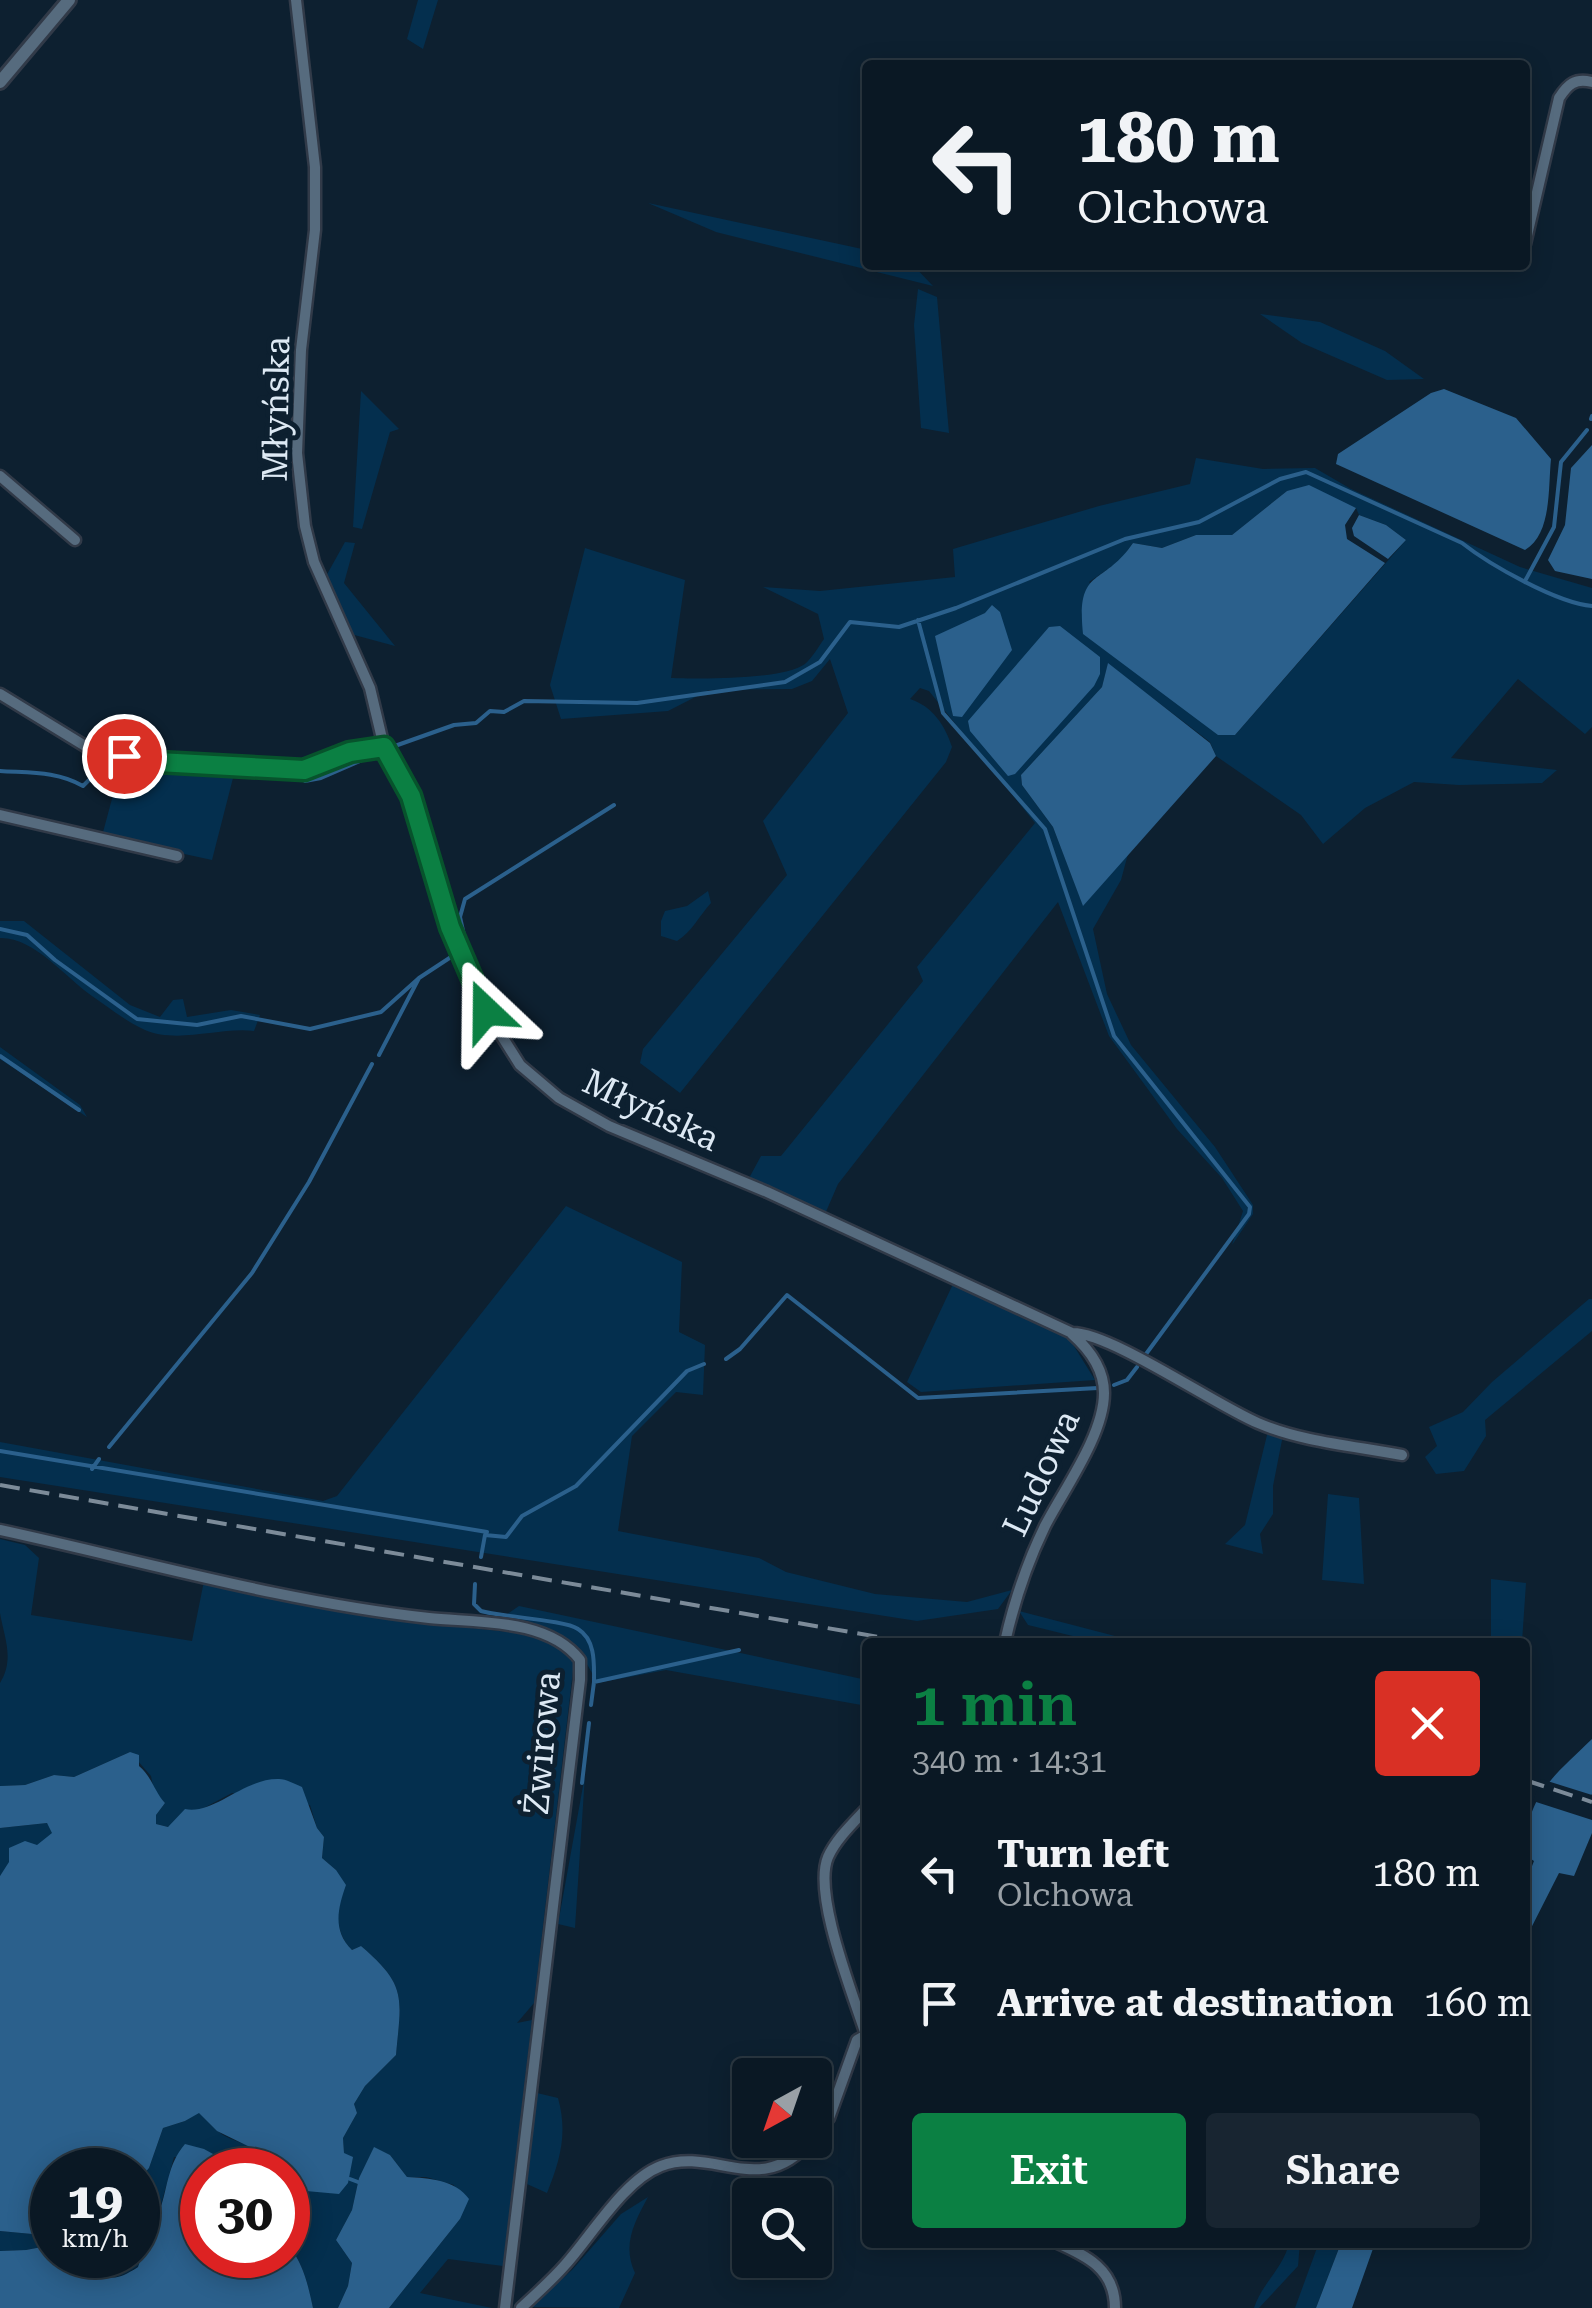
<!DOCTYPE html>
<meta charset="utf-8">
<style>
body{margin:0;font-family:"Roboto Serif",serif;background:#182531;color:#f1f3f6;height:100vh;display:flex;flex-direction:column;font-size:38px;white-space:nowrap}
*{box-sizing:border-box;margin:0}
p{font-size:32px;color:#99a0a6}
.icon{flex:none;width:55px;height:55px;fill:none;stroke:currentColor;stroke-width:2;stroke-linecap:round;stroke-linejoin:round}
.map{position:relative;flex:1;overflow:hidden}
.panel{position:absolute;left:862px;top:1638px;width:668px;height:610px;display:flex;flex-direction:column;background:#0a1824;border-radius:10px;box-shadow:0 5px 25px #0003,0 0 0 2px #2a3741}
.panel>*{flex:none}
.guide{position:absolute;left:862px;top:60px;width:668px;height:210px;border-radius:10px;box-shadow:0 5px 25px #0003,0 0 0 2px #2a3741;background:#0a1824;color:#f1f3f6;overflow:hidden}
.needle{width:65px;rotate:220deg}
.fabs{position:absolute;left:732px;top:2058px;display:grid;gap:20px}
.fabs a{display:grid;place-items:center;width:100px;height:100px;border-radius:10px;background:#0a1824;box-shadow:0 5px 25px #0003,0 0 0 2px #2a3741;font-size:50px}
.speed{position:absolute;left:30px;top:2148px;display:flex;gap:20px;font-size:50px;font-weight:700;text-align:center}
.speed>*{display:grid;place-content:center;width:130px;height:130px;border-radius:50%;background:#0a1824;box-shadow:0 5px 25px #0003,0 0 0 2px #2a3741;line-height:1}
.speed small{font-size:25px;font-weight:400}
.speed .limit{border:15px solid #d22;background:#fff;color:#111}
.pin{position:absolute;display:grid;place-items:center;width:85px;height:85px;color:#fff;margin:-42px;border:5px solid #fff;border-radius:50%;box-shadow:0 2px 10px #0007}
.me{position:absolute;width:110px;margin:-55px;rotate:337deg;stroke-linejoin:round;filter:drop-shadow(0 0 8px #0008)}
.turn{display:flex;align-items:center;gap:35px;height:210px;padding:0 50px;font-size:45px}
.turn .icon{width:130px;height:130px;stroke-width:2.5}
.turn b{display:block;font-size:70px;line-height:85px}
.round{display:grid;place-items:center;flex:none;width:105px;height:105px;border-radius:10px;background:#182531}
.overview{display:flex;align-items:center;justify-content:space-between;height:170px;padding:0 50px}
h1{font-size:60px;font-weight:600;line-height:75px;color:#0b8043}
.action{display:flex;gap:20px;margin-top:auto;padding:20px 50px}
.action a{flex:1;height:115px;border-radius:10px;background:#0b8043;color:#fff;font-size:40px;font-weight:600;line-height:115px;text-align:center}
.action a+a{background:#182531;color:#f1f3f6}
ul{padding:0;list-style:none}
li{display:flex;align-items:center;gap:30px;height:130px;padding:0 50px}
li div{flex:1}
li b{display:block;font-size:38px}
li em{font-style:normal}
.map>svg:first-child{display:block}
</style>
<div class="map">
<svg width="1592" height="2308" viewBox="0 0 1592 2308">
<rect width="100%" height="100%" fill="#0d2030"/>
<!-- green -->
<path fill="#042f4e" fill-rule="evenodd" d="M 418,0 L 438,0 L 423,49 L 407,39 Z
M 648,203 L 867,250 L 868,265 L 913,265 L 933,286 L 716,232 Z
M 918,289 L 937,297 L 949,433 L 921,428 L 914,325 Z
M 1260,314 L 1320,322 L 1385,351 L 1424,379 L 1387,380 L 1302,343 Z
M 361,391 L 399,429 L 390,432 L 362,529 L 353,527 Z
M 1196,458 L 1263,469 L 1315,468 L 1351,489 L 1520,567 L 1592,588 L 1592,727 L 1585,734 L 1518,679 L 1451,758 L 1557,770 L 1542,783 L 1459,785 L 1414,782 L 1365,808 L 1323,844 L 1301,815 L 1216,756 L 1210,742 L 1108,664 L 1102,687 L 1021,775 L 1022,785 L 1053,827 L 1083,905 L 1128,854 L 1121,880 L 1093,929 L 1107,994 L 1131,1045 L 1215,1147 L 1253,1205 L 1253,1214 L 1232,1245 L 1243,1211 L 1222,1178 L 1177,1129 L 1109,1036 L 1058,902 L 838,1184 L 825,1214 L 748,1180 L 761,1156 L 781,1156 L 923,981 L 917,967 L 1035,823 L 929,691 L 920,688 L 910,699 C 932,706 945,725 952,747 L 946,762 L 680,1093 L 640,1063 L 643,1049 L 787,875 L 763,821 L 848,713 L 830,659 L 812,681 L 792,689 L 709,690 L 668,711 L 561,719 L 550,685 L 585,548 L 685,580 L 671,678 C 700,679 782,680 805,664 C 812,658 819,646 824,639 L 818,614 L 763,587 L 820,591 L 955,577 L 953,549 L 1099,506 L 1190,484 ZM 1287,491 L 1356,508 L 1359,515 L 1386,525 L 1406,540 L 1235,735 L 1089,582 L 1120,561 L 1133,543 L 1162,548 L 1196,535 L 1232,535 ZM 985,613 L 953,716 L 949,688 L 971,621 Z
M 345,542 L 355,543 L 344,583 L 395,646 L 347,633 L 325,578 Z
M 120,769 L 233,778 L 212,860 L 102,836 Z
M 708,891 L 711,903 C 699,916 692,932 677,941 L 661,936 L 661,921 L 665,911 L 687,906 Z
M 0,921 L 24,921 L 130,1005 L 160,1017 L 173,1000 L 183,999 L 187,1017 L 231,1010 L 260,1015 L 254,1031 C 220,1027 178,1044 145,1030 C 127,1022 108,1007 92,996 C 65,977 34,937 0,938 Z
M 0,1047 L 80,1105 L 87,1117 L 0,1059 Z
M 566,1206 L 682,1262 L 679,1332 L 705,1345 L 703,1395 L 676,1392 L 632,1436 L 618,1531 L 759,1558 L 786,1572 L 875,1594 L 967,1602 L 1012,1590 L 998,1609 L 917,1621 L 0,1477 L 0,1442 L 323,1501 L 337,1496 Z
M 953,1284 L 1069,1338 L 1095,1380 L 921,1392 L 907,1382 Z
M 1589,1299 L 1592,1299 L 1592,1331 L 1485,1420 L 1486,1436 L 1464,1471 L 1436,1474 L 1425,1457 L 1437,1446 L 1429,1427 L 1463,1412 L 1492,1382 Z
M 1268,1431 L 1283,1435 L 1273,1486 L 1273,1514 L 1260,1534 L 1263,1554 L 1225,1544 L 1245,1525 Z
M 1328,1494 L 1359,1498 L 1364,1584 L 1322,1580 Z
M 0,1539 L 25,1545 L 39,1558 L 31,1615 L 192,1641 L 204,1581 L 293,1602 L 400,1620 L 535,1635 L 562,1649 L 574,1662 L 534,2003 L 517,2023 L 532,2020 L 503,2266 L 448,2259 L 420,2293 L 492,2308 L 389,2308 L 460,2219 L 454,2185 L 426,2177 L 407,2177 L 390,2155 L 374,2148 L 359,2178 L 352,2210 L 336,2240 L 352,2263 L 348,2286 L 338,2308 L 313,2308 C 308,2285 304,2265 289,2246 L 294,2215 L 288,2208 L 288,2173 L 295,2190 L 344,2153 L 343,2138 L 357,2113 L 354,2104 L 365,2086 L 396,2055 C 401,1998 408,1986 361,1946 L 352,1950 C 332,1930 336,1897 336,1870 L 322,1858 L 324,1837 L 317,1828 L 310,1805 L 232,1793 L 168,1827 L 156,1824 L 156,1815 L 165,1803 L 154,1791 L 151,1776 L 130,1752 L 74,1777 L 54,1775 L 25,1785 L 0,1786 L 0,1683 C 15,1659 4,1637 0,1613 C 0,1590 0,1563 0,1539 Z
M 1491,1579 L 1526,1583 L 1522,1642 L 1491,1642 Z
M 519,1606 L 867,1680 L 867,1706 L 666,1670 L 597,1683 C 575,1635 551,1625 500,1619 Z
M 1019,1611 L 1138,1642 L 1097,1642 L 1028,1625 Z
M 585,1775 L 575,1928 L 558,1924 Z
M 47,1823 L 53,1833 C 37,1850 14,1855 0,1876 L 0,1828 Z
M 537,2093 L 558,2098 C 568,2134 560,2160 547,2193 L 527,2184 Z
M 199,2112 C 207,2120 214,2129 223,2135 C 241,2145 278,2152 286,2170 L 242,2170 L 221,2157 L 174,2157 L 159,2212 L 145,2239 L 138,2266 C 106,2288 100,2275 74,2255 L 138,2255 L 138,2181 L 149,2168 L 163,2128 L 185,2121 Z
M 648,2197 C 634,2223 622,2245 635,2273 L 619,2308 L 531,2307 L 572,2270 L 621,2214 Z
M 43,2227 L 52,2228 L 52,2245 L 26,2250 L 0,2251 L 0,2231 L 32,2234 Z
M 1289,2243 L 1300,2243 L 1298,2266 L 1259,2308 L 1254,2308 C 1262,2283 1283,2269 1289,2243 Z
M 1315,2243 L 1341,2243 L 1316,2308 L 1295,2308 L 1318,2245 Z"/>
<!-- water -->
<path fill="#2b608c" d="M 1444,389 L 1516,418 L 1551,459 C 1548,488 1552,534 1525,550 L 1336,464 L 1338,454 L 1431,393 Z
M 1592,445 L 1592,579 L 1555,571 L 1548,560 L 1565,525 L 1571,468 Z
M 1309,485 L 1356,508 L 1345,525 L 1347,539 L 1385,563 L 1235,735 L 1218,735 L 1083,634 C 1076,566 1102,588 1133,543 L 1162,548 L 1196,535 L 1232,535 L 1287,491 Z
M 1359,515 L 1386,525 L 1406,540 L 1388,559 L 1354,536 L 1352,528 Z
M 992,605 L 1000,612 L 1012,650 L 962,717 L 953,716 L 935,636 L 985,613 Z
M 1060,626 L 1100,657 L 1100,674 L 1094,686 L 1015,774 L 1008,776 L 970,731 L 968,721 L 1049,627 Z
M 1108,663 L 1210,743 L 1216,756 L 1083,906 L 1053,827 L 1022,785 L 1021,775 L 1102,687 Z
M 1592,1739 L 1592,1794 L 1582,1811 L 1592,1819 L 1592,1833 L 1574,1876 L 1559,1873 L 1525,1940 L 1525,1884 L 1534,1861 L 1525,1855 C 1525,1796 1554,1776 1592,1739 Z
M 130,1752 L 139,1755 L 139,1766 C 152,1777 154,1791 165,1803 L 156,1815 L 156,1824 L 168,1827 L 185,1809 C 214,1815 244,1778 279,1779 C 286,1779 295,1784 302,1787 L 317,1828 L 324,1837 L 322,1858 L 336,1870 L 346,1885 C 338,1908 332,1930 352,1950 L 361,1946 C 408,1986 401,1998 396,2055 L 365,2086 L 354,2104 L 357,2113 L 343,2138 L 344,2153 L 353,2157 L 348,2183 L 339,2194 L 295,2190 L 283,2163 L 217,2131 L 199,2113 L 185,2121 L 163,2128 L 149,2168 L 138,2181 L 138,2170 L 52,2170 L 52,2228 L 43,2227 L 32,2234 L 0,2231 L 0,1876 L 9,1862 L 9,1848 L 25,1841 L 37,1845 L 52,1833 L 47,1823 L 0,1828 L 0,1786 L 25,1785 L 54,1775 L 74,1777 Z
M 185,2144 L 204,2149 L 242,2170 L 202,2170 L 202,2255 L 288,2255 L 288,2208 L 294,2215 L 289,2246 C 304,2265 308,2285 313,2308 L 0,2308 L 0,2251 L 26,2250 L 52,2245 L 52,2255 C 61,2255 71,2253 78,2258 C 105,2274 106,2288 138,2267 C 144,2247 151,2231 159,2213 C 168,2188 167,2165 185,2144 Z
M 374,2147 L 390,2155 L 407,2177 C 429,2178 456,2180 469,2199 L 460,2219 L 389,2308 L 338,2308 L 348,2286 L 352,2263 L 336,2240 L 352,2210 L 359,2178 Z
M 1341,2243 L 1375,2243 L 1352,2308 L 1316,2308 Z"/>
<!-- pier -->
<path fill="#0d2030" d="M 1541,1779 L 1592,1795 L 1588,1810 L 1592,1813 L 1592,1820 L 1533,1801 Z"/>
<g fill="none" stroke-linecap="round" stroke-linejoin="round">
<!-- stream -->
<path stroke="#2b608c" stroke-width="4" d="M 1591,419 L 1592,416
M 1525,581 L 1554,527 L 1561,462 L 1587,430
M 918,620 L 943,713 L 1045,829 L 1114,1036 L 1250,1207 L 1249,1214 L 1146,1354
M 392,747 L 454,725 L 476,723 L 490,711 L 504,712 L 524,701 L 637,703 L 785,682 L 820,662 L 850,622 L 899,627 L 956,608 L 1125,539 L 1199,522 L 1280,479 L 1306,472 L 1462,543 C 1490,565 1557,603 1592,606
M 0,771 C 30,773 57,771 83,786 L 92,777 L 114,781 L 128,768 L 151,773 L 225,773
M 305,781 L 321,778 L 369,757
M 0,929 L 27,935 L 55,960 L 137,1019 L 197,1025 L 241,1016 L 310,1029 L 381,1012 L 419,978
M 467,949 L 460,917 L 465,899 L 614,805
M 379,1055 L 419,978 L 454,955
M 0,1056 L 79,1110
M 726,1359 L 740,1349 L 787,1295 L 918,1398 L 1098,1388
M 1114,1385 L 1127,1380 L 1137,1367
M 109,1447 L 252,1273 L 309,1182 L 372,1064
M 0,1451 L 487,1532
M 92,1469 L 99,1459
M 481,1557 L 485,1535 L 506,1537 L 522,1516 L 576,1486 L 687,1371 L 704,1364
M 475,1584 L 474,1604 L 481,1611 C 502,1617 565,1620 578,1629 C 596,1640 594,1665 594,1682 L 739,1650
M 591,1705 L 594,1682
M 582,1783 L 589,1723
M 350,2179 L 358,2182"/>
<!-- minor casing -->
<g stroke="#313a48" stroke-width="15">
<path id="minor" d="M 296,0 L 315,167 L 315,230 L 301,350 L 297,453 L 305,526 L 314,562 L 370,688 L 384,747 L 411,795 L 450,927 L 486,1011 L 520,1065 L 559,1098 L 609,1126 L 767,1192 L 1072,1333 C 1110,1332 1215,1405 1258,1423 C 1302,1442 1355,1446 1402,1455
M 1525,244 L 1559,98 C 1568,84 1575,78 1592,82
M 0,476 L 75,540
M 0,694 L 90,749 L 159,762 L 304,770 L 351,752 L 384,747
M 0,815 L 177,856
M 0,1530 C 142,1561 284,1602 429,1618 C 477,1623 548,1618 580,1660 L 580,1680 L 505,2308
M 1005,1642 C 1014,1602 1027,1563 1045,1526 C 1064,1489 1104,1435 1104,1393 C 1104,1369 1089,1349 1072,1334
M 868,1807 C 854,1822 836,1839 828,1857 C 812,1895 855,1999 868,2041
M 815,2135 L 829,2118 L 857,2040 L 866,2035
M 1055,2242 C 1087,2256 1115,2269 1115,2308
M 521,2308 C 536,2294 552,2280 565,2265 C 592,2235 624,2180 661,2166 C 714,2146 762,2200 811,2140"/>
</g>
<!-- tertiary casing -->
<g stroke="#313a48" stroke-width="18">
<path id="tertiary" d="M 0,82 L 69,0"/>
</g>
<!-- minor -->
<use href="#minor" stroke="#566b7e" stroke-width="10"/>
<!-- tertiary -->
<use href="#tertiary" stroke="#566b7e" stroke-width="12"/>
<!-- rail -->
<path stroke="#7c8b99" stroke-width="4" stroke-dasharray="20 10" stroke-linecap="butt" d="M 0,1485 L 908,1642
M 1525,1780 L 1592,1802"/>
</g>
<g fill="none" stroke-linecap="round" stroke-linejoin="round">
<!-- route casing -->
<g stroke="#07532c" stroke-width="25">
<path id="route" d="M 124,756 L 158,762 L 304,770 L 350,752 L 384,747 L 411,796 L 450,927 L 486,1011"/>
</g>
<!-- route -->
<use href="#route" stroke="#0b8043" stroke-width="18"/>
</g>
<g text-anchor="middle" stroke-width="10" stroke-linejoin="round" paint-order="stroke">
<!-- street labels -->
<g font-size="35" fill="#dde9f4" stroke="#0d2030">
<text transform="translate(276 409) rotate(-89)" y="12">Młyńska</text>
<text transform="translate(651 1110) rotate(25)" y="12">Młyńska</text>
<text transform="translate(1041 1473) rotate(-65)" y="12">Ludowa</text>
<text transform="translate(542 1743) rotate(-85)" y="12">Żwirowa</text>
</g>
</g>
</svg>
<div class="fabs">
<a><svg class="needle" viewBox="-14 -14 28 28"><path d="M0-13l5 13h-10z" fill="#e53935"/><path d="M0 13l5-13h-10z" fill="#99a0a6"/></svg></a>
<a><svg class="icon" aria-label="search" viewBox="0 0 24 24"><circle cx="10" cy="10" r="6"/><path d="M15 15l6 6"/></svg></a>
</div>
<div class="speed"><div>19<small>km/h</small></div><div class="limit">30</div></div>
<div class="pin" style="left:124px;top:756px;background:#d93025"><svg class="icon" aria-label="arrive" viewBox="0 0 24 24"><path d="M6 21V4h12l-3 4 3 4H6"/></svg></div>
<svg class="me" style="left:486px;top:1011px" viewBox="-20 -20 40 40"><path d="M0-17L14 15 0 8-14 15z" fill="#0b8043" stroke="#fff" stroke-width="4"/></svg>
<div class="guide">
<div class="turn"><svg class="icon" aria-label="left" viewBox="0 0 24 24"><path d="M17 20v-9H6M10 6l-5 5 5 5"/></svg><div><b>180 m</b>Olchowa</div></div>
</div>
<section class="panel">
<div class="overview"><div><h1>1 min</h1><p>340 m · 14:31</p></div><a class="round" style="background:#d93025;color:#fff"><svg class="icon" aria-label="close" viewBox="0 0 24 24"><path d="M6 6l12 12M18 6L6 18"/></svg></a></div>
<ul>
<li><svg class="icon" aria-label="left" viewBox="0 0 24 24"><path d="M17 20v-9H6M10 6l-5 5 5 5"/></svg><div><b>Turn left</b><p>Olchowa</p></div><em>180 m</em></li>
<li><svg class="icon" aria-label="arrive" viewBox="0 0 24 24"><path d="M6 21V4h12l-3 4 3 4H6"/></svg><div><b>Arrive at destination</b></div><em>160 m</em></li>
</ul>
<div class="action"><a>Exit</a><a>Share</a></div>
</section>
</div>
